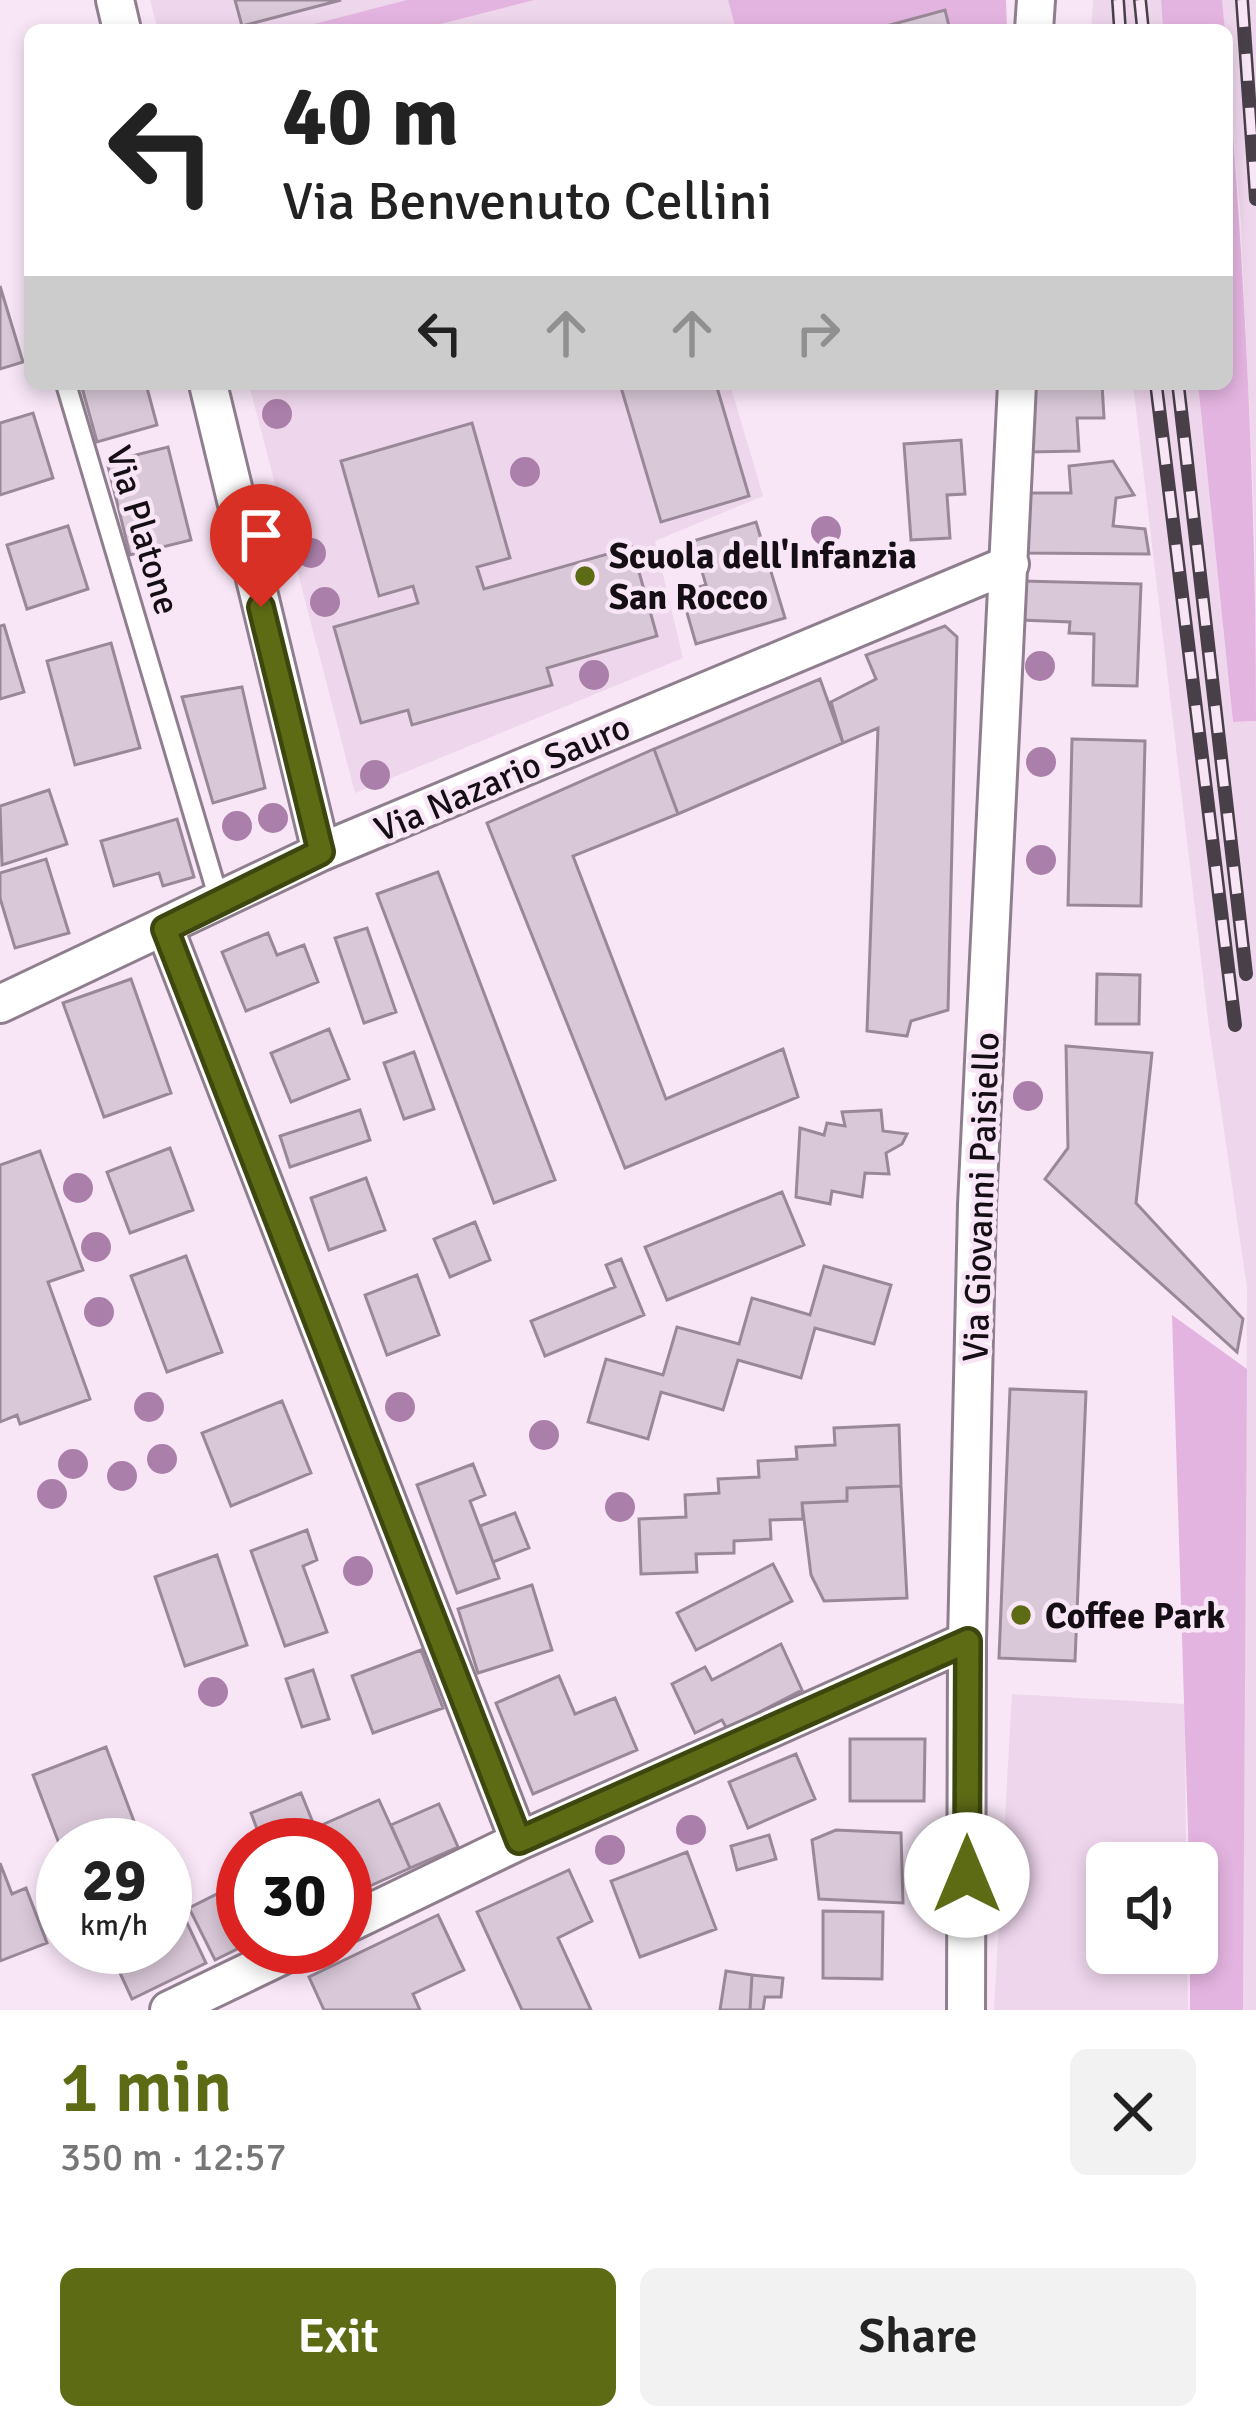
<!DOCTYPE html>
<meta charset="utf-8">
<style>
body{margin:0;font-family:Signika,sans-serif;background:#f2f2f2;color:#222;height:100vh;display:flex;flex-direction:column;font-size:45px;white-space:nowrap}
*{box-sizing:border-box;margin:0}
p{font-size:39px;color:#767676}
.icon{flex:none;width:66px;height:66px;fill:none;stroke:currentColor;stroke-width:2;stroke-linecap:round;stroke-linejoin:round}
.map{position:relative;height:2010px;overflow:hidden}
.drawer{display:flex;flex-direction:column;background:#fff;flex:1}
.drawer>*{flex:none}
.banner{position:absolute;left:24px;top:24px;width:1209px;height:366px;border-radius:18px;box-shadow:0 6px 18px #0003;background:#fff;color:#222;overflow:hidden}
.tools{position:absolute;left:1086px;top:1842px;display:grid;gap:24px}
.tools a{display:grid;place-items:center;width:132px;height:132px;border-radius:18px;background:#fff;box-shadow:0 6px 18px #0003;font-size:60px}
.speed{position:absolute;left:36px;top:1818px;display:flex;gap:24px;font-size:60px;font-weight:700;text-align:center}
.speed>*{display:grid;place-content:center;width:156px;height:156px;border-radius:50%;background:#fff;box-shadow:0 6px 18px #0003;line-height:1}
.speed small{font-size:30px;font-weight:400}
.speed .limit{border:18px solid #d22;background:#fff;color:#111}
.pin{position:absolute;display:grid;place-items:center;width:102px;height:102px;color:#fff;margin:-123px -51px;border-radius:50% 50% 50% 0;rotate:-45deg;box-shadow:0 0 12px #0007}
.pin .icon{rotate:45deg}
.me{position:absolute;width:132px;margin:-66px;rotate:0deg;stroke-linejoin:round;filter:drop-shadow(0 0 9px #0008)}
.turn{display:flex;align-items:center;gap:42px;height:252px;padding:0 60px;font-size:54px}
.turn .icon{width:156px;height:156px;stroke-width:2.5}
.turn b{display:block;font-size:84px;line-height:102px}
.lanes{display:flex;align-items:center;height:114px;padding:0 60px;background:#0003;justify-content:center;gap:60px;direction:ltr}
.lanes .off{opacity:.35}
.round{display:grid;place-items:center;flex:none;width:126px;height:126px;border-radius:18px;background:#f2f2f2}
.headline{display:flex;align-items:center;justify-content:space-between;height:204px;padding:0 60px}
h1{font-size:72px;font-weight:600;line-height:90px;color:#5e6b15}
.button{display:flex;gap:24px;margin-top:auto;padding:24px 60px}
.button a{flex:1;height:138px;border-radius:18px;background:#5e6b15;color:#fff;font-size:48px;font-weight:600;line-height:138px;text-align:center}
.button a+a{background:#f2f2f2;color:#222}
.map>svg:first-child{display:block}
</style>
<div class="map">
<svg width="1256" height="2010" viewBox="0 0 1256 2010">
<rect width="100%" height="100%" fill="#f8e6f7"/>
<!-- built -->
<path fill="#eed6ec" d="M 150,0 L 728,0 L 736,30 L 158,30 Z
M 1093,0 L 1161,0 L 1163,30 L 1091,30 Z
M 1222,0 L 1256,0 L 1256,715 L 1255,536 L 1241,223 Z
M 249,384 L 730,384 L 763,496 L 655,541 L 683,658 L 355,793 Z
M 1133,384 L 1198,384 L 1233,722 L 1256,721 L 1256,2010 L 1243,2010 L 1247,1288 L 1209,1027 Z
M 1012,1694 L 1185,1704 L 1186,1863 L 1107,1863 L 1107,1953 L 1187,1953 L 1188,2010 L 994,2010 Z"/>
<!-- green -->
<path fill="#e4b4e0" d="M 407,0 L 534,0 L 417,30 L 291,30 Z
M 728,0 L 1006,0 L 1007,30 L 736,30 Z
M 1161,0 L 1222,0 L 1225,30 L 1163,30 Z
M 1227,56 C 1245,277 1256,499 1256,721 L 1233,722 L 1198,384 L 1227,384 Z
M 1172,1315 L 1247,1369 L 1243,2010 L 1190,2010 L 1190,1953 L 1197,1953 L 1197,1863 L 1189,1863 Z"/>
<!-- building -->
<path fill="#d9c8d8" stroke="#998998" stroke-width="3" d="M 235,0 L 341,0 L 242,26 Z
M 945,10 L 950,30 L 880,30 L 879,28 Z
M 0,286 L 23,362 L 0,369 Z
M 81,384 L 146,384 L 157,425 L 97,442 Z
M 620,384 L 716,384 L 749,496 L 661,522 Z
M 1036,384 L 1102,384 L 1104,418 L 1077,418 L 1079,451 L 1030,452 Z
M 33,413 L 53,478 L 0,495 L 0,423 Z
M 472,423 L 510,558 L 477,567 L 484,589 L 632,547 L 657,636 L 547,668 L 552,685 L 412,725 L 408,710 L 361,723 L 334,627 L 418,603 L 413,586 L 379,596 L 341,461 Z
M 961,440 L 965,494 L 947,495 L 950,538 L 911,540 L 904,444 Z
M 168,447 L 191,540 L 130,555 L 107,462 Z
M 1113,461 L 1134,495 L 1116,498 L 1113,526 L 1145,529 L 1149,554 L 1020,553 L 1024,493 L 1071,493 L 1069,466 Z
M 756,522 L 785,618 L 696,644 L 681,592 L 706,585 L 693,541 Z
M 68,526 L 88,589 L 27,609 L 7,545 Z
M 1022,581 L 1141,584 L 1137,686 L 1093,685 L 1094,634 L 1069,633 L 1070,622 L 1021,620 Z
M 4,625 L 24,692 L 0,699 L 0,626 Z
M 945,626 L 957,637 L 948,1010 L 911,1021 L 907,1036 L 867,1031 L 878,728 L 843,743 L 831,702 L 876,679 L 866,655 Z
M 111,643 L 140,748 L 75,765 L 47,661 Z
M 820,679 L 843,743 L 678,814 L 654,749 Z
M 242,687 L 265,788 L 213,803 L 182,697 Z
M 1072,739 L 1145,741 L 1141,906 L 1068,905 Z
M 654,749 L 678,814 L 573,856 L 666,1099 L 783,1049 L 798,1097 L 625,1168 L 487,823 Z
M 49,790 L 67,844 L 2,865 L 0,806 Z
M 177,819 L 194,877 L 163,886 L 159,873 L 114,886 L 101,841 Z
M 46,859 L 69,933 L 15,948 L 0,898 L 0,873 Z
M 438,872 L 555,1180 L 494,1203 L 377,894 Z
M 367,928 L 396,1012 L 364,1023 L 335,938 Z
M 268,933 L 277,955 L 304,945 L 318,982 L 246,1011 L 222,952 Z
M 1097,974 L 1140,975 L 1139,1024 L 1096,1024 Z
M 131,979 L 171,1093 L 104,1117 L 63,1003 Z
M 329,1029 L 349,1079 L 291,1102 L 271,1053 Z
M 1066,1046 L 1152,1053 L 1136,1203 L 1243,1319 L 1237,1352 L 1045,1179 L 1068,1148 Z
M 414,1052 L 434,1109 L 404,1119 L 384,1063 Z
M 360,1110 L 370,1140 L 290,1167 L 280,1136 Z
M 881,1110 L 883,1131 L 907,1134 L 902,1144 L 886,1153 L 889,1174 L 865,1173 L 862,1197 L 832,1191 L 830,1204 L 796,1197 L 800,1128 L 824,1135 L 827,1123 L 845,1126 L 842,1112 Z
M 170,1148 L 193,1210 L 130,1233 L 107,1172 Z
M 40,1151 L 83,1270 L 48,1282 L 90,1399 L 20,1424 L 17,1415 L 0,1422 L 0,1165 Z
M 366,1178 L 385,1230 L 329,1250 L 311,1198 Z
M 782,1192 L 804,1245 L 667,1300 L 645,1247 Z
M 475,1222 L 490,1260 L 450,1277 L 434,1239 Z
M 186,1256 L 222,1352 L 167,1372 L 131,1276 Z
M 621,1259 L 644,1315 L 545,1356 L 531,1321 L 615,1287 L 606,1265 Z
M 824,1266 L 891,1285 L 874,1344 L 815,1328 L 801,1378 L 738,1360 L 723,1410 L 661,1392 L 648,1439 L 588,1422 L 606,1359 L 663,1375 L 677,1327 L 739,1344 L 752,1298 L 810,1315 Z
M 417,1275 L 439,1335 L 387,1355 L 365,1295 Z
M 1010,1389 L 1086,1392 L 1075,1661 L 999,1658 Z
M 282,1401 L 311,1473 L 231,1506 L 202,1433 Z
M 899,1425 L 901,1486 L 847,1488 L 847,1501 L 802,1503 L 803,1519 L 770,1520 L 771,1539 L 734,1541 L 734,1553 L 696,1554 L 697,1572 L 641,1574 L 639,1519 L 686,1517 L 685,1495 L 719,1493 L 718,1479 L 759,1477 L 758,1461 L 797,1459 L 796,1447 L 835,1445 L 834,1428 Z
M 473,1464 L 485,1495 L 470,1501 L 499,1578 L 457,1593 L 417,1485 Z
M 901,1486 L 907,1598 L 824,1601 L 811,1575 L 802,1503 L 847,1501 L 847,1488 Z
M 515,1513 L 529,1548 L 493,1562 L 480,1526 Z
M 307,1530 L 317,1560 L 303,1566 L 327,1632 L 285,1646 L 251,1551 Z
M 217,1555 L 247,1645 L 185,1666 L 155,1577 Z
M 773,1564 L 792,1601 L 696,1650 L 677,1613 Z
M 532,1585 L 552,1650 L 478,1673 L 458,1609 Z
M 781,1644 L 802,1690 L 727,1729 L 722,1720 L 695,1733 L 672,1684 L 705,1667 L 712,1680 Z
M 421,1650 L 443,1708 L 373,1733 L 352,1676 Z
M 313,1670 L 329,1719 L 302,1727 L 286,1679 Z
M 559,1676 L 575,1714 L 615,1698 L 637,1750 L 533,1794 L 496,1703 Z
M 850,1739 L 925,1739 L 924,1801 L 850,1801 Z
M 106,1747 L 135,1824 L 111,1834 L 115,1845 L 63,1845 L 63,1854 L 33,1775 Z
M 796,1754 L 815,1799 L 748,1828 L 729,1782 Z
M 301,1793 L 322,1845 L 263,1845 L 251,1813 Z
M 379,1800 L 410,1868 L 354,1893 L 345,1872 L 345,1845 L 333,1845 L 324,1824 Z
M 439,1804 L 458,1847 L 410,1868 L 391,1825 Z
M 836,1830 L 901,1833 L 903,1903 L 819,1899 L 812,1840 Z
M 769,1835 L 776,1859 L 737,1870 L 731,1846 Z
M 687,1852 L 716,1929 L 640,1957 L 611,1881 Z
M 0,1863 L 12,1894 L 26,1888 L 47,1943 L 0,1961 Z
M 569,1870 L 592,1921 L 558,1938 L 591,2010 L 522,2010 L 477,1912 Z
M 243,1881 L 243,1946 L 215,1960 L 189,1908 Z
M 178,1904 L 206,1963 L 132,1999 L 108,1947 L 165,1947 L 165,1911 Z
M 823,1911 L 883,1912 L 882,1979 L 823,1978 Z
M 438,1915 L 464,1970 L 413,1994 L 420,2010 L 324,2010 L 309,1977 Z
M 726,1971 L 752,1975 L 750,2010 L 720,2010 Z
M 752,1975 L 783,1978 L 781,1997 L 765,1997 L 763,2010 L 750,2010 Z"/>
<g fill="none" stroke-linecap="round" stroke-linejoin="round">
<!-- service casing -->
<g stroke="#8f7f8e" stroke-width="24">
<path id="service" d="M 66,384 L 220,903"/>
</g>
<!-- minor casing -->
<g stroke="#8f7f8e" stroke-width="42">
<path id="minor" d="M 115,0 L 122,30
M 1034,30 L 1036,0
M 208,384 L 321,852
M 165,929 L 519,1841
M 0,1004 L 321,852 L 1010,564
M 345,1925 L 519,1841 L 967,1641
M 169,2010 L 300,1947
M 966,2010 L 967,1641 L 977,1205 L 1017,384"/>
</g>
<!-- service -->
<use href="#service" stroke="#fff" stroke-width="18"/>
<!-- minor -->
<use href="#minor" stroke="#fff" stroke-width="36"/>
<!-- rail casing -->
<g stroke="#483f48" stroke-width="14">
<path id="rail" d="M 1118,0 L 1120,30
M 1140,0 L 1143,30
M 1242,0 L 1256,199
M 1156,384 L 1235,1025
M 1178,384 L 1246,974"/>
</g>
<!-- rail -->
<use href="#rail" stroke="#f8e6f7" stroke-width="9" stroke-dasharray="27" stroke-linecap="butt"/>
</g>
<!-- trees -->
<g fill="#aa7fa9">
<circle cx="277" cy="414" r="15"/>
<circle cx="525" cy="472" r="15"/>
<circle cx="826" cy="531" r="15"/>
<circle cx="311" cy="553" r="15"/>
<circle cx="325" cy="602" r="15"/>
<circle cx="1040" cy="666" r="15"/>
<circle cx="594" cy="675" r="15"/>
<circle cx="1041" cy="762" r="15"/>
<circle cx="375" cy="775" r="15"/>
<circle cx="273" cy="818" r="15"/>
<circle cx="237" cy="826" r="15"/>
<circle cx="1041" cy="860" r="15"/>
<circle cx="1028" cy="1096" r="15"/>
<circle cx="78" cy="1188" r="15"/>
<circle cx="96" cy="1247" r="15"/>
<circle cx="99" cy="1312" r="15"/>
<circle cx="149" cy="1407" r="15"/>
<circle cx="400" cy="1407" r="15"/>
<circle cx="544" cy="1435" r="15"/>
<circle cx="162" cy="1459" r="15"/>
<circle cx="73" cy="1464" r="15"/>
<circle cx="122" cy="1476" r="15"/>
<circle cx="52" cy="1494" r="15"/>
<circle cx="620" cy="1507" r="15"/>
<circle cx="358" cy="1571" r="15"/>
<circle cx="213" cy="1692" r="15"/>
<circle cx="691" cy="1830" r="15"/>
<circle cx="610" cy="1850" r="15"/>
</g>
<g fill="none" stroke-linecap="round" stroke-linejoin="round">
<!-- route casing -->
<g stroke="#3d460e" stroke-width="30">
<path id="route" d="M 261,607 L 321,852 L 165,929 L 519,1841 L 968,1641 L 967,1875"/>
</g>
<!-- route -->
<use href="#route" stroke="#5e6b15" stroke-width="21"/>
</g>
<!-- markers -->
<g fill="#5e6b15" stroke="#f8e6f7" stroke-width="4.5">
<circle cx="585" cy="576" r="12"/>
<circle cx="1021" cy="1615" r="12"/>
</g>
<g text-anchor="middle" stroke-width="9" stroke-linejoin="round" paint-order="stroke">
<!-- street labels -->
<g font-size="36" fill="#150f15" stroke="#f8e6f7">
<text transform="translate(144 530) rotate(73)" y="13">Via Platone</text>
<text transform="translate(502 777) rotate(-23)" y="13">Via Nazario Sauro</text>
<text transform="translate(980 1197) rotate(-88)" y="13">Via Giovanni Paisiello</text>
</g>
<!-- poi labels -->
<g font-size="36" font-weight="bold" fill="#150f15" stroke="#f8e6f7" text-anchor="start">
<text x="609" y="568">Scuola dell'Infanzia<tspan x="609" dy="41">San Rocco</tspan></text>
<text x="1045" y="1628">Coffee Park</text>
</g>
</g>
</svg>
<div class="tools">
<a><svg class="icon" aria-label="sound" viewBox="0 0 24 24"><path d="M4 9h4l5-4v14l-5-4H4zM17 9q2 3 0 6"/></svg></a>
</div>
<div class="speed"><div>29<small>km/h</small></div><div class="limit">30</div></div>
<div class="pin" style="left:261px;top:607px;background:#d93025"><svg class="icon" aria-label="arrive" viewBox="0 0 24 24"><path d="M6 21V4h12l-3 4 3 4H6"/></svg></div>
<svg class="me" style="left:967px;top:1875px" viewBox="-20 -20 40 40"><circle r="19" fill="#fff"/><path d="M0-13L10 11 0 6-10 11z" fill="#5e6b15"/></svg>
<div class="banner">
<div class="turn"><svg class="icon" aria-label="left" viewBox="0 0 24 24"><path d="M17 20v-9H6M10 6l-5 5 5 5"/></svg><div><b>40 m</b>Via Benvenuto Cellini</div></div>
<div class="lanes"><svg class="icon" aria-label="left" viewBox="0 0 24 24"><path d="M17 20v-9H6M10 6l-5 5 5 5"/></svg><svg class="icon off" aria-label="ahead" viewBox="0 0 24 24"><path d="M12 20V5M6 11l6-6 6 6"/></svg><svg class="icon off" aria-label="ahead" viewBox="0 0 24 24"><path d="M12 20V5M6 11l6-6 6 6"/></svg><svg class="icon off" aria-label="right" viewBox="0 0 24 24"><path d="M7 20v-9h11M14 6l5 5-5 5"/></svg></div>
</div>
</div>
<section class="drawer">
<div class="headline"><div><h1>1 min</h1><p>350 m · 12:57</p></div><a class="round"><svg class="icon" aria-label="close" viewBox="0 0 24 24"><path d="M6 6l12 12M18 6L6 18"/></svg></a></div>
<div class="button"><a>Exit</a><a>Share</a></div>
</section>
